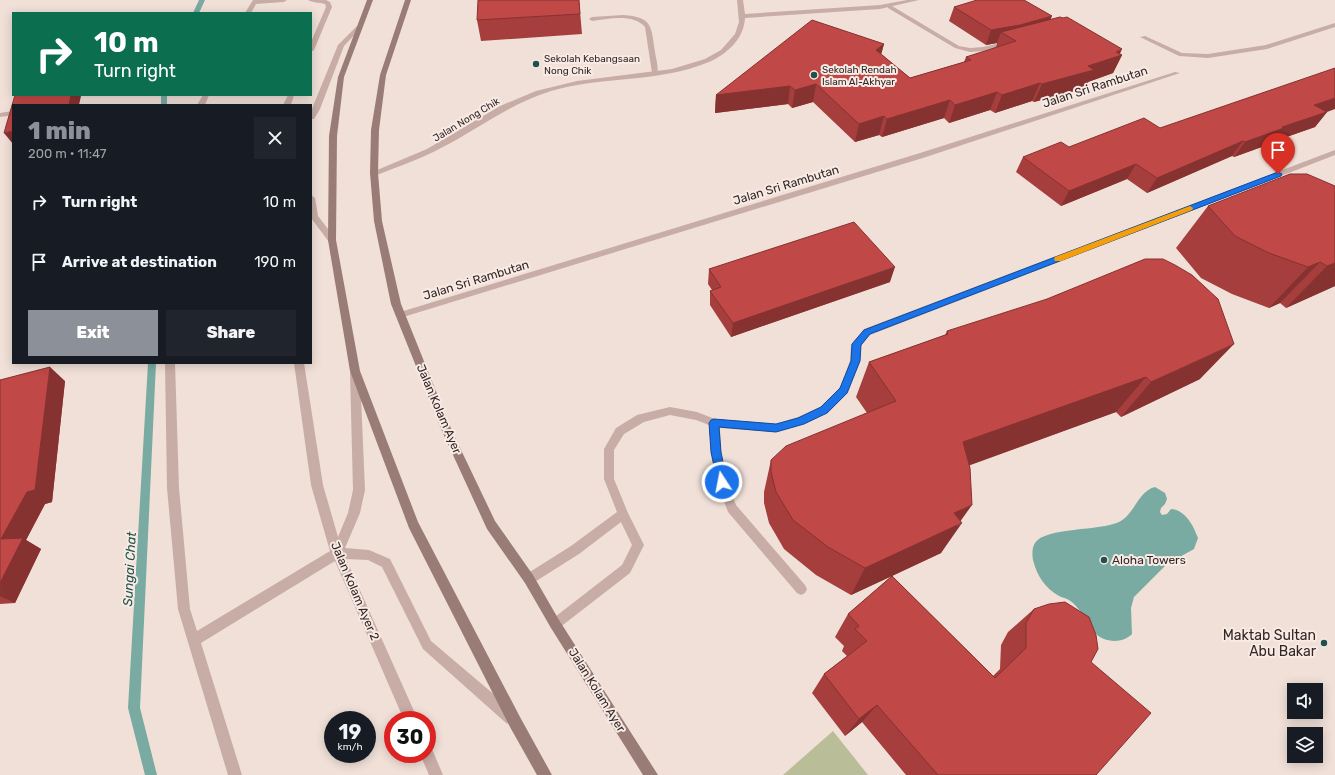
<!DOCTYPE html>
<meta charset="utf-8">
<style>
body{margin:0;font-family:Rubik,sans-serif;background:#20242c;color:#f1f3f6;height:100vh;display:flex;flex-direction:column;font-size:15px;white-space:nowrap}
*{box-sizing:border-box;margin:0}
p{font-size:13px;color:#9ea1a6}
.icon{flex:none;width:22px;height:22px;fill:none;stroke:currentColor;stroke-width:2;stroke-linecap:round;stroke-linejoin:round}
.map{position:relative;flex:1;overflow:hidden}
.details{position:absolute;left:12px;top:104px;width:300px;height:260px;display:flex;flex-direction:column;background:#171b24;border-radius:0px;box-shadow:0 2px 10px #0003}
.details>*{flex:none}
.banner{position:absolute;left:12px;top:12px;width:300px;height:84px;border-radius:0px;box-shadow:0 2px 10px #0003;background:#0b6e4f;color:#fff;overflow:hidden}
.controls{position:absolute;left:1287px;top:683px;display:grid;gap:8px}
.controls a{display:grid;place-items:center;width:36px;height:36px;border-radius:0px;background:#171b24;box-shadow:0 2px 10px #0003;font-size:20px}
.speed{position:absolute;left:324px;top:711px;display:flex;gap:8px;font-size:20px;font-weight:700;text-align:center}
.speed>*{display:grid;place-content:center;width:52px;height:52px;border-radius:50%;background:#171b24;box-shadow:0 2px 10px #0003;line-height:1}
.speed small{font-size:10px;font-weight:400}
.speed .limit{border:6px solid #d22;background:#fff;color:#111}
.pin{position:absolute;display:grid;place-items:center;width:34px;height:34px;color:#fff;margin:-41px -17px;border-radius:50% 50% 50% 0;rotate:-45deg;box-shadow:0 0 4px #0007}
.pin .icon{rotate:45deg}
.me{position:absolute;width:44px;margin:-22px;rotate:349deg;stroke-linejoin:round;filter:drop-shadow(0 0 3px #0008)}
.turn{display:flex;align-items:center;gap:14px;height:84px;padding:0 16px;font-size:18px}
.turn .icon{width:52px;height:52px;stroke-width:2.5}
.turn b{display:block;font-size:28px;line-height:34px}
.round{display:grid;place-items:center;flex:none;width:42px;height:42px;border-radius:0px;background:#20242c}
.overview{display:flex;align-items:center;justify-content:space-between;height:68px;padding:0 16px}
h1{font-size:24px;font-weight:800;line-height:30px;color:#8c9099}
.action{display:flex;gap:8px;margin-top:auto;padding:8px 16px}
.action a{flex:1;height:46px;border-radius:0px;background:#8c9099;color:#fff;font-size:16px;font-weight:800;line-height:46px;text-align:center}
.action a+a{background:#20242c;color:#f1f3f6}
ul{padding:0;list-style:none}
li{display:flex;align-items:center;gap:12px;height:60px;padding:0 16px}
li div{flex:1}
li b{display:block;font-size:15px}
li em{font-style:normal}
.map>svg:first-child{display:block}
</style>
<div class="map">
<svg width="1335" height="775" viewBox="0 0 1335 775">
<rect width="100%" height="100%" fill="#f0e0d8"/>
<!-- green -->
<path fill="#b9be99" d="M 833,731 L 868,775 L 783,775 Z"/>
<!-- water -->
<path fill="#79aba2" d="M 1155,487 L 1165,493 L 1167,499 L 1165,504 L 1161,508 L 1160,512 L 1162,515 L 1167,514 L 1171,509 C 1186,510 1194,527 1198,538 L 1194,549 L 1167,564 L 1134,597 L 1131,608 L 1132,634 C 1122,644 1104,643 1094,632 C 1087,623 1082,611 1073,603 C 1069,599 1064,598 1059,596 C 1045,588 1037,576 1033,560 C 1032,555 1032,547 1035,543 C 1045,527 1101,531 1119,522 C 1135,514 1138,491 1155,487 Z"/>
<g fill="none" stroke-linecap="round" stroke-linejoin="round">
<!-- stream -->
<path fill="#79aba2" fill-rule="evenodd" d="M 199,0 L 205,0 L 199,13 L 193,13 Z
M 161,95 L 167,95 L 167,105 L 161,105 Z
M 148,363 L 156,363 L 140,708 L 157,775 L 145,775 L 128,708 Z"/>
<!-- service -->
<path fill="#c7ada5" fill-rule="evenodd" d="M 253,0 L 287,0 L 284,2 L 256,4 L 251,13 L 245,13 Z
M 308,0 L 326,0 L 330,2 L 332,7 L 314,50 L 311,52 L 311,42 L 326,7 L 325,4 C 320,2 312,3 308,0 Z
M 888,6 L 892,6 L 959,46 L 970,48 L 983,47 L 1009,41 L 1012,43 L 983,51 L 970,52 L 955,48 L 888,8 Z
M 623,15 C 653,17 651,26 655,52 C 656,59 659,68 657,74 L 652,73 L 645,27 C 633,13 608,19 592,21 L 589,19 L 592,17 Z
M 1335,23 L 1335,27 L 1267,49 L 1208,58 L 1179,56 L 1140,37 L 1145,36 L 1182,53 L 1208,54 L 1266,45 Z
M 357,26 L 362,27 L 344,46 L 320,109 L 314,119 L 311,119 L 311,111 L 338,45 Z
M 203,95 L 209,95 L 205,105 L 197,105 Z
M 288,95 L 294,95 L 291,105 L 283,105 Z
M 13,111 L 13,115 L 0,117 L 0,113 Z
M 311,195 L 315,198 L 318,216 L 335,238 L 336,240 L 335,242 L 329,242 L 311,218 Z
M 165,363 L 175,363 L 179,488 L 190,609 L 197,631 L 330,551 L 311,485 L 294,363 L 304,363 L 323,485 L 338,537 L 348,513 L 353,490 L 350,373 L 352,370 L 358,370 L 360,373 L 365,490 L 360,513 L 345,548 L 369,550 L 390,559 L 431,641 L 516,713 L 518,718 L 516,723 L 511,725 L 506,723 L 423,649 L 382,567 L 368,560 L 346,559 L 418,720 L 404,720 L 335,561 L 201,643 L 242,775 L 228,775 L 178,609 L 167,488 Z
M 427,747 L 432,749 L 443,775 L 429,775 L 420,754 L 427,754 Z"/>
<!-- minor -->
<path fill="#c7ada5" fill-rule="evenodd" d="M 737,0 L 743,0 L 745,14 L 880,5 L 907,0 L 919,0 L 880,9 L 745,18 C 744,39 727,54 709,62 C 659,83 602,76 551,91 C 509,104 480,128 441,148 C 421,159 399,166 377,175 L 371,175 L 370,173 L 427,149 L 500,106 L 536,91 L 577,81 L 672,69 L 705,59 L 721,50 L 735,34 L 739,22 Z
M 1175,72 L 1180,73 L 926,157 L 400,318 L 395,315 L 397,313 L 920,153 Z
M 1335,150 L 1335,155 L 870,335 L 861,346 L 860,361 L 848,393 L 828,413 L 804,424 L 776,432 L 720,428 L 721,452 L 727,482 L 736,505 L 805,585 L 807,589 L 805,593 L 801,595 L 797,593 L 728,512 L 717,482 L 711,452 L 709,425 L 696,420 L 670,415 L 644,422 L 624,434 L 614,450 L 614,479 L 628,513 L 644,545 L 630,573 L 559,628 L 555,630 L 551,628 L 549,624 L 551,620 L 622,565 L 632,545 L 621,522 L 579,554 L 533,583 L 529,585 L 525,583 L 523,579 L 525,575 L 571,546 L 617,512 L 604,479 L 604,449 L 616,428 L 637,415 L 670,407 L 697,412 L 715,419 L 776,424 L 798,417 L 820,407 L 840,388 L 850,361 L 851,345 L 864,329 Z"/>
<!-- secondary -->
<path fill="#9a7c77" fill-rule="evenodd" d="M 367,0 L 373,0 L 344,77 L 337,136 L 336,240 L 360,371 L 418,522 L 520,717 L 552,775 L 537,775 L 510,727 L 409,528 L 350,371 L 328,240 L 329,136 L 338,77 Z
M 405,0 L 411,0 L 386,75 L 379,130 L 378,173 L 382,221 L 401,304 L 452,431 L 495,521 L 533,575 L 559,620 L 658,775 L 643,775 L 551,628 L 525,583 L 487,529 L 442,431 L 391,304 L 374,221 L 370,173 L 371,130 L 380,75 Z"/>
</g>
<!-- wall -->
<path fill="#a53e3c" d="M 579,0 L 582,34 L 481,41 L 477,20 Z
M 954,7 L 1050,19 L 1122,55 L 1113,73 L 1088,82 L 1085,88 L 1034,102 L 1032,101 L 995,113 L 990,110 L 949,123 L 944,118 L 882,137 L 879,135 L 855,142 L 813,102 L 792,108 L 788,104 L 715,113 L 716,95 L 884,44 L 881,54 L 910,78 L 964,62 L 966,57 L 996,48 L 997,43 L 986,45 L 949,21 Z
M 1327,112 L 1315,127 L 1275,141 L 1273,143 L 1234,157 L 1232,156 L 1147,193 L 1127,179 L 1061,206 L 1016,172 L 1023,157 L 1160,128 Z
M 1335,186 L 1335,286 L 1286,308 L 1280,303 L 1269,308 L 1232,294 L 1201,278 L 1176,248 L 1208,206 Z
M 709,269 L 890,282 L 731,337 L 710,305 L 710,291 L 712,290 L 708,284 Z
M 947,331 L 1200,379 L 1121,417 L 1116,412 L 969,465 L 960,521 L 941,553 L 892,576 L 993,676 L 1000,669 L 1001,645 L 1008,632 L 1034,609 L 1091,662 L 1096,775 L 906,775 L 862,722 L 845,736 L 812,693 L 824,674 L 847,656 L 842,651 L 844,646 L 835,637 L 848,614 L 892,576 L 851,595 L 816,575 L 784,549 L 769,523 L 764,503 L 764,492 L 771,460 L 867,413 L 856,397 L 869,362 L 945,335 Z
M 0,380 L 65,381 L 52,502 L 45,504 L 26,540 L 41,549 L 15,603 L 0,604 Z"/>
<!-- shaded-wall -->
<path fill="#863231" d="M 1052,16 L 1046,30 L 1001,32 L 997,43 L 986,45 L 991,30 Z
M 884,44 L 879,62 L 876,50 Z
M 1122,49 L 1119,56 L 1122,55 L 1113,73 L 1088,82 L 1085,88 L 1034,102 L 1042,84 L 1088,66 Z
M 1040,83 L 1032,101 L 995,113 L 1002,95 Z
M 816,84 L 813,102 L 792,108 L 795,90 Z
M 790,86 L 788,104 L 715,113 L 716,95 Z
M 997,92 L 990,110 L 949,123 L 955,105 Z
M 69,95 L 80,95 L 81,96 L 79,105 L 69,105 Z
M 1335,98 L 1335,109 L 1327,112 L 1315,127 L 1275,141 L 1273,143 L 1234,157 L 1245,142 L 1282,127 L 1314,105 Z
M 950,100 L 944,118 L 882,137 L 887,119 Z
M 884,116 L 879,135 L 855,142 L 859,124 Z
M 13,131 L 13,144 L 4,133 Z
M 1243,141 L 1232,156 L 1147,193 L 1157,178 Z
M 1136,164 L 1127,179 L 1061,206 L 1069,191 Z
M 1320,262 L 1280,303 L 1269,308 L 1308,267 Z
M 1335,263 L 1335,286 L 1286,308 L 1327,266 Z
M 895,267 L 890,282 L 731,337 L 733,323 Z
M 1234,344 L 1200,379 L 1121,417 L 1151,382 Z
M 50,367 L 65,381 L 52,502 L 45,504 L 26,540 L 41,549 L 15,603 L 0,596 L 1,539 L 27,492 Z
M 1146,377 L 1116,412 L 943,475 L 963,442 Z
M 972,505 L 957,526 L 962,523 L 941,553 L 851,595 L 865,568 L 954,513 Z
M 877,705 L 862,722 L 845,736 L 859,719 Z"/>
<!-- building -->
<path fill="#c04846" stroke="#863231" d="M 478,0 L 579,0 L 580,14 L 477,20 Z
M 977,0 L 1024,0 L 1052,16 L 1020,25 L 991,30 L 954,7 Z
M 1060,17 L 1063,18 L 1067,17 L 1122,49 L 1116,52 L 1122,55 L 1088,66 L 1094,70 L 1042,84 L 1040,83 L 1002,95 L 997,92 L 955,105 L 950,100 L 887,119 L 884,116 L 859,124 L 816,84 L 795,90 L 790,86 L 716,95 L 812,20 L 884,44 L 876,50 L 910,78 L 971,60 L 966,57 L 1016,41 L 1001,32 Z
M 1335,68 L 1335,98 L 1314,105 L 1327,112 L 1282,127 L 1284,128 L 1245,142 L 1243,141 L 1157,178 L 1136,164 L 1069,191 L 1023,157 L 1061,142 L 1069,147 L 1144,118 L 1160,128 Z
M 15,95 L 71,95 L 69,105 L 13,105 L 13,131 L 4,133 Z
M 1290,174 L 1307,174 L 1335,186 L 1335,263 L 1327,266 L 1320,262 L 1308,267 L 1269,253 L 1235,236 L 1208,206 Z
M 854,222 L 895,267 L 733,323 L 710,291 L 721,287 L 709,269 Z
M 1145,259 L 1163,259 L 1175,265 L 1192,275 L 1218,299 L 1234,344 L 1151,382 L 1146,377 L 963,442 L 970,468 L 972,505 L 954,513 L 962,523 L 865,568 L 828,547 L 793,520 L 776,492 L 771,472 L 771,460 L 786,446 L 896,401 L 869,362 L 948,334 L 947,331 L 1047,299 Z
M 50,367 L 35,490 L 27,492 L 1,539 L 23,538 L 0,583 L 0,380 Z
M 892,576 L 995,678 L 1026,648 L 1026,623 L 1034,609 L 1049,604 L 1065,602 L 1089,617 L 1096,635 L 1098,649 L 1091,662 L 1151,713 L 1096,775 L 938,775 L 877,705 L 859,719 L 824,674 L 867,641 L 855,629 L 859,626 L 848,614 Z"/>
<!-- route -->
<path fill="#1a73e8" stroke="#114b97" d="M 1278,172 L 1282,174 L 1281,176 L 870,334 L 861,345 L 860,361 L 847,393 L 827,413 L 804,424 L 776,432 L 719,427 L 721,452 L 727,482 L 725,485 L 722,486 L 718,485 L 711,452 L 709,423 L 711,420 L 714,419 L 776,424 L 798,418 L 821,407 L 840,388 L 851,361 L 852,344 L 864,330 Z"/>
<!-- slow -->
<path fill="#f59e0b" d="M 1190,206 L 1193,208 L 1192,210 L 1061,261 L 1055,261 L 1054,259 L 1055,257 Z"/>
<!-- markers -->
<g fill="#1e524a" stroke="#f8eae4" stroke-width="1.5">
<circle cx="536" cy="64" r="4"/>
<circle cx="814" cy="75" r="4"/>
<circle cx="1104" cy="560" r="4"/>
<circle cx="1324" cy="643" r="4"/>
</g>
<g text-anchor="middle" stroke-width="4" stroke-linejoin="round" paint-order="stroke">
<!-- far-poi labels -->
<g font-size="10" fill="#332726" stroke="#f8eae4" text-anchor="start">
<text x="544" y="62">Sekolah Kebangsaan<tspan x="544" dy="12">Nong Chik</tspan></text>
<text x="822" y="73">Sekolah Rendah<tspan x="822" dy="12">Islam Al-Akhyar</tspan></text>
</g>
<!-- far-street labels -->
<g font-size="10" fill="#332726" stroke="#f8eae4">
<text transform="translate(466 119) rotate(-31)" y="4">Jalan Nong Chik</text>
</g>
<!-- street labels -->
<g font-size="12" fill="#332726" stroke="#f8eae4">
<text transform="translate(1095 87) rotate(-18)" y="4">Jalan Sri Rambutan</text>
<text transform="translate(786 185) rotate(-17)" y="4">Jalan Sri Rambutan</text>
<text transform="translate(476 280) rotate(-17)" y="4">Jalan Sri Rambutan</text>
<text transform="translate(439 409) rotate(67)" y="4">Jalan Kolam Ayer</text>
<text transform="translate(355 591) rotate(67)" y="4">Jalan Kolam Ayer 2</text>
<text transform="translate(597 690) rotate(58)" y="4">Jalan Kolam Ayer</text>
</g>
<!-- poi labels -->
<g font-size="12" fill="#332726" stroke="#f8eae4" text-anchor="start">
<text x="1112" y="564">Aloha Towers</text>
</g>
<!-- water labels -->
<g font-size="13" font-style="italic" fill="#1e524a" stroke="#f8eae4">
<text transform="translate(129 569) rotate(-87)" y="5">Sungai Chat</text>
</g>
<!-- near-poi labels -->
<g font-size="14" fill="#332726" stroke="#f8eae4" text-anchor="end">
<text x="1316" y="640">Maktab Sultan<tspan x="1316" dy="16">Abu Bakar</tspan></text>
</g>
</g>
</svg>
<div class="controls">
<a><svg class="icon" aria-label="sound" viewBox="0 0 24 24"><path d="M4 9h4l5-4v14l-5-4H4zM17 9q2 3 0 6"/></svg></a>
<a><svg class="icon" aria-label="layers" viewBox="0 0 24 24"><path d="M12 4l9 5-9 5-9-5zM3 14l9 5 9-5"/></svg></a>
</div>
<div class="speed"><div>19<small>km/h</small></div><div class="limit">30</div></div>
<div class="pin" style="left:1278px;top:174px;background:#d93025"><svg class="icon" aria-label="arrive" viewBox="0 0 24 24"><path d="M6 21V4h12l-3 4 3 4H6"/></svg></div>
<svg class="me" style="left:722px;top:482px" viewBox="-20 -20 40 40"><circle r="17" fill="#1a73e8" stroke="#fff" stroke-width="3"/><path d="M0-11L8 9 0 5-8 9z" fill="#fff"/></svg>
<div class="banner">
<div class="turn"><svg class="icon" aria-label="right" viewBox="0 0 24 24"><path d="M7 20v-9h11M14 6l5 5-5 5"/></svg><div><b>10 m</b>Turn right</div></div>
</div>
<section class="details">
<div class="overview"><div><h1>1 min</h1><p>200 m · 11:47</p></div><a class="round"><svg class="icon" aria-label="close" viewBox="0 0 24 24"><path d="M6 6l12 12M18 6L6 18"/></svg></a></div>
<ul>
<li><svg class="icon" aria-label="right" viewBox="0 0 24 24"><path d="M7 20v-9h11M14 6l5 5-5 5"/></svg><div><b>Turn right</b></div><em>10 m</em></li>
<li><svg class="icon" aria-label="arrive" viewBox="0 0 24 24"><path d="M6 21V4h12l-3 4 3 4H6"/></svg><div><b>Arrive at destination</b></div><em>190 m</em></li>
</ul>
<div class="action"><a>Exit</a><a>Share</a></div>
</section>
</div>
